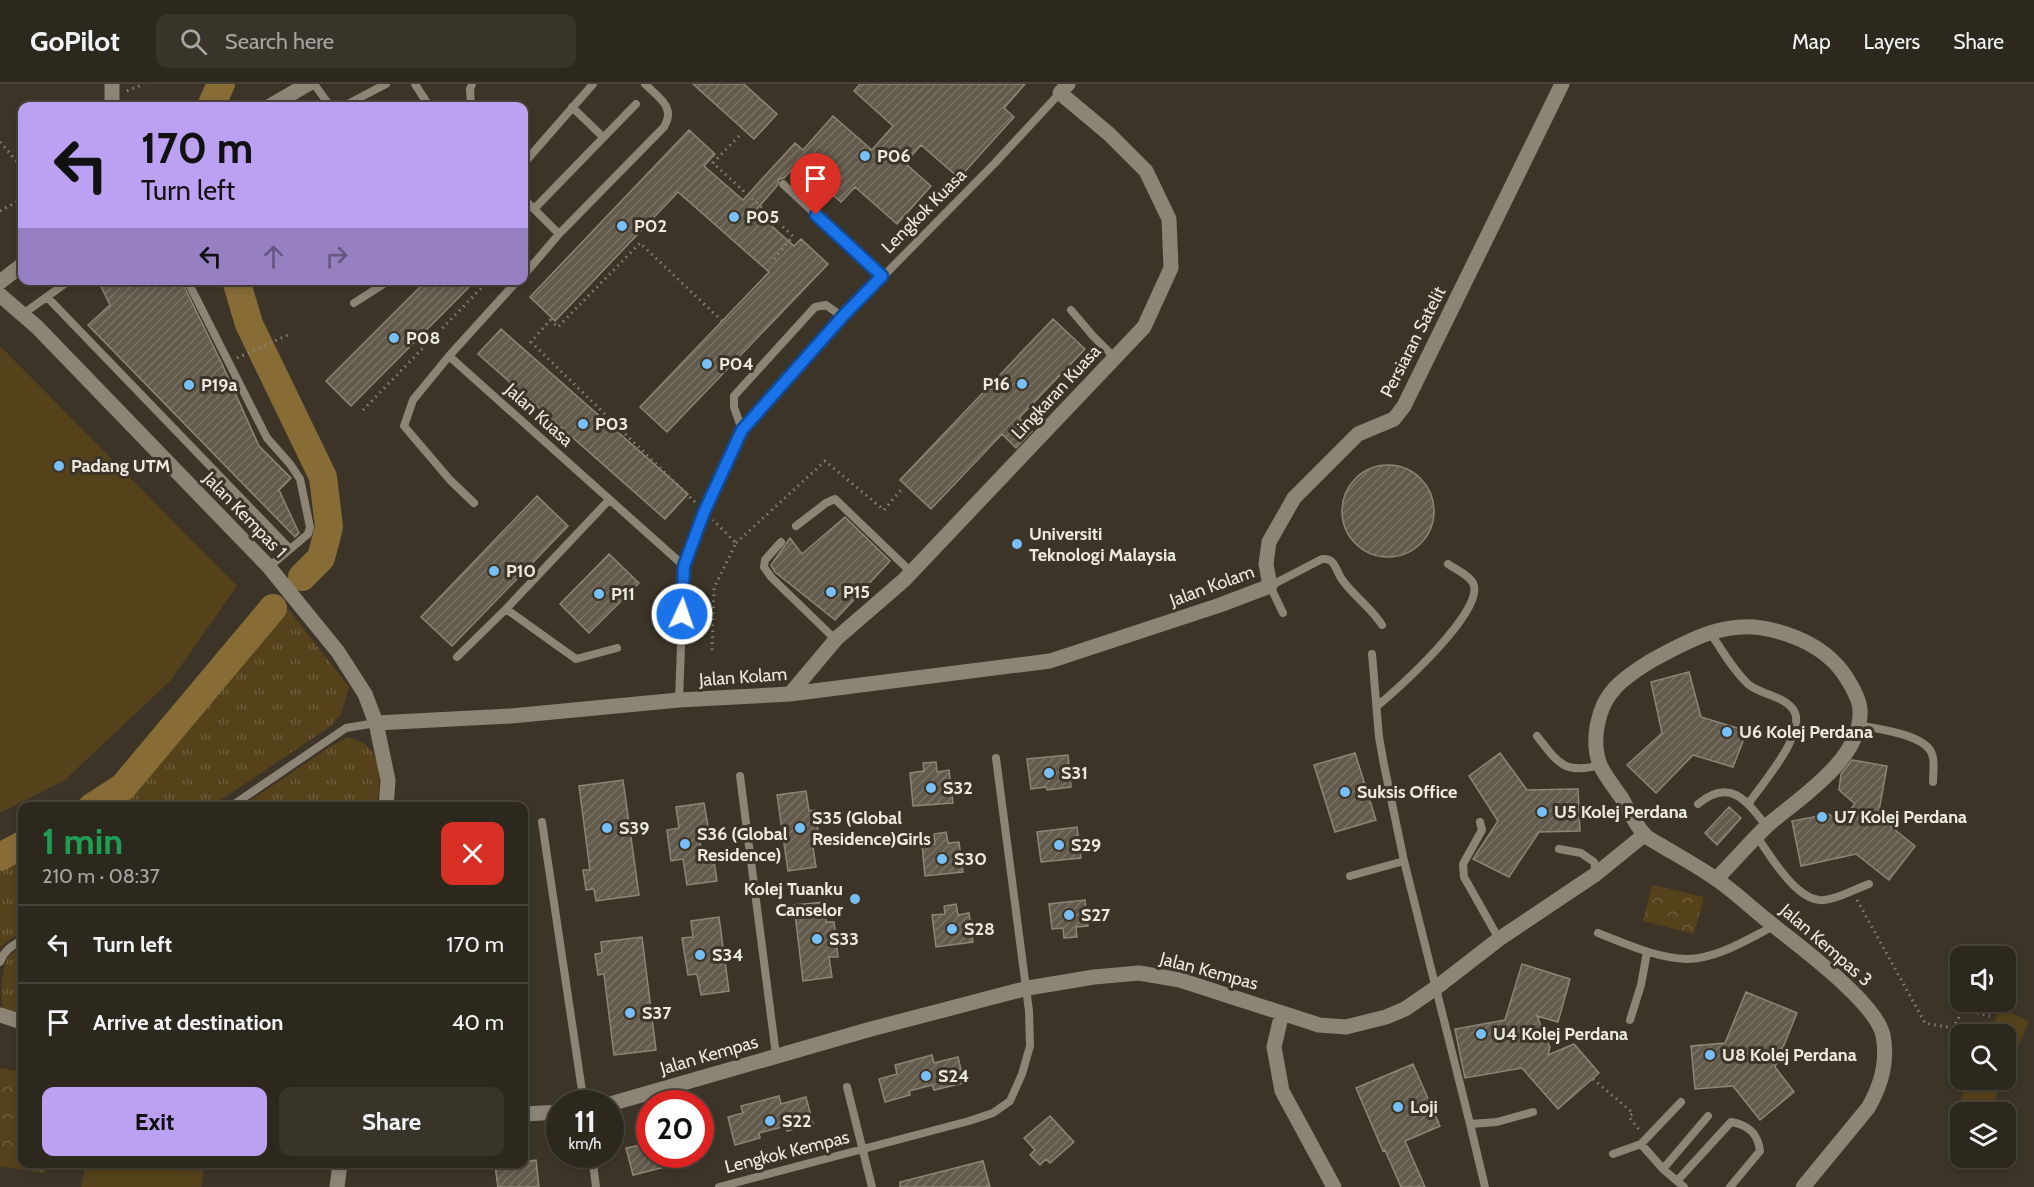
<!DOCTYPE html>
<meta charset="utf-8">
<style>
body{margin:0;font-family:Cabin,sans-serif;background:#39342a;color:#f1f3f6;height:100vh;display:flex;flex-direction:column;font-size:22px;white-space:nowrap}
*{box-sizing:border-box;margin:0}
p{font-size:20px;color:#a7a6a4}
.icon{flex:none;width:33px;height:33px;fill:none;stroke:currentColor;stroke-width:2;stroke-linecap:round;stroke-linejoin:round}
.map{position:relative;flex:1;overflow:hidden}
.details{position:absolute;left:18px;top:718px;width:510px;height:366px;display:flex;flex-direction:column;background:#2d281d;border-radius:12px;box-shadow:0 3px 9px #0003,0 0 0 2px #48443b}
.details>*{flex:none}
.hud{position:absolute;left:18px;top:18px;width:510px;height:183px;border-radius:12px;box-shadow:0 3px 9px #0003,0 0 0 2px #48443b;background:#bca0f2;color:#111;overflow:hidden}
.tools{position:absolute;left:1950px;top:862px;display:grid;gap:12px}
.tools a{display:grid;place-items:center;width:66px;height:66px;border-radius:12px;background:#2d281d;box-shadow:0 3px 9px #0003,0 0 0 2px #48443b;font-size:30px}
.speed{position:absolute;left:546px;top:1006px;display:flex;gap:12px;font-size:30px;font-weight:700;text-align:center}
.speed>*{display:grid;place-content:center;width:78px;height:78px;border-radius:50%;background:#2d281d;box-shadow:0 3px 9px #0003,0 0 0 2px #48443b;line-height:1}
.speed small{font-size:15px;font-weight:400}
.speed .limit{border:9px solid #d22;background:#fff;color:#111}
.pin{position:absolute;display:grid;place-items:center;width:51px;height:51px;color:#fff;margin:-62px -26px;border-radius:50% 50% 50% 0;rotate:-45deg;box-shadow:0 0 6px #0007}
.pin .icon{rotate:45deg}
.me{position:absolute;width:66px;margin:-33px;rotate:3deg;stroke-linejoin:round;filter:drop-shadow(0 0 4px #0008)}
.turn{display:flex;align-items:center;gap:21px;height:126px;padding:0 24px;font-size:27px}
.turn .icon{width:78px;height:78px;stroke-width:2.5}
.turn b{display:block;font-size:42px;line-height:51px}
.lanes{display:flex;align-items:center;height:57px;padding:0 24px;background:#0003;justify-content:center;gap:30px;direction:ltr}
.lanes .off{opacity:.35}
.round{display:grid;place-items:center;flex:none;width:63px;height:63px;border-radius:12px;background:#39342a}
.overview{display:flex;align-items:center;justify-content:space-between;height:102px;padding:0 24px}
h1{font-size:36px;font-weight:700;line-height:45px;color:#1e9e55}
.cta{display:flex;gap:12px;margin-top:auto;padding:12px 24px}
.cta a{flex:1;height:69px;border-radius:12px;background:#bca0f2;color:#111;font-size:24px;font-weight:700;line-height:69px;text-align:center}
.cta a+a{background:#39342a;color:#f1f3f6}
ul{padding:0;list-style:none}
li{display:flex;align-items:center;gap:18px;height:78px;padding:0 24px;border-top:2px solid #48443b}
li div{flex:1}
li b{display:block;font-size:22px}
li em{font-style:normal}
header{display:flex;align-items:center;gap:36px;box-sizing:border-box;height:84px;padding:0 30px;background:#2d281d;border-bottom:2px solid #48443b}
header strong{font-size:28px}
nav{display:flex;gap:33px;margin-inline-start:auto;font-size:21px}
.search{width:420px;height:54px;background:#39342a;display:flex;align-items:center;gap:15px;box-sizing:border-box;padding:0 21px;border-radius:12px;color:#a7a6a4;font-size:22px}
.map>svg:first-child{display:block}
</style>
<header>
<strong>GoPilot</strong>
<div class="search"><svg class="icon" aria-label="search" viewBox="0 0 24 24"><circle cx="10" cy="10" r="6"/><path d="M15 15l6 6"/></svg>Search here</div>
<nav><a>Map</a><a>Layers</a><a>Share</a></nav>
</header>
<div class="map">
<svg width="2034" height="1103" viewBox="0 0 2034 1103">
<defs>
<pattern id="grass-tufts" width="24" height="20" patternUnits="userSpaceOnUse" patternTransform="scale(1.5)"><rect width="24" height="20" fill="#55421b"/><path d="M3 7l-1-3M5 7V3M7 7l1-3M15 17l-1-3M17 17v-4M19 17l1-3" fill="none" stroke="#6e5d3c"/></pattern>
<pattern id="park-crowns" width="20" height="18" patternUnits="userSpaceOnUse" patternTransform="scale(1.5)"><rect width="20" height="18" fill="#55421b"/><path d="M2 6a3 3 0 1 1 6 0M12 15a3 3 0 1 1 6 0" fill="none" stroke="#6e5d3c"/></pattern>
<pattern id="building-hatch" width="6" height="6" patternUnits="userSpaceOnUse" patternTransform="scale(1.5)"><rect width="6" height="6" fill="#625a4b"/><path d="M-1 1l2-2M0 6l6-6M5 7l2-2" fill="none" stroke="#797265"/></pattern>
</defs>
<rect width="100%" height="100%" fill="#3c3527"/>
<!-- grass -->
<path fill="url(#grass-tufts)" d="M 289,526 L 349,603 L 341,630 L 331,642 L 210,723 L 101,723 L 129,706 L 276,529 Z
M 347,654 C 383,658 381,694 377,723 L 241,723 L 331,662 Z
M 22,768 L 22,848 L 7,857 L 0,864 L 0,781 Z
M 22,863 L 22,931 L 3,925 C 0,914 1,881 10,871 C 12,868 19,866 22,863 Z"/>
<!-- park -->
<path fill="url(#park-crowns)" d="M 1652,801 L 1704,813 L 1694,850 L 1643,837 Z
M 0,984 L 22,988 L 22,1080 L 46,1080 L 45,1089 L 0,1082 Z"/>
<!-- pitch -->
<path fill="#55421b" d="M 0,262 L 237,502 L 170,597 L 65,696 L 0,729 Z
M 2000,924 L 2029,937 L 2008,986 L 2006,985 L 2006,951 L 1989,951 Z
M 1969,996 L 2003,996 L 1989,1029 L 1967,1029 L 1956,1025 Z
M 86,1080 L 205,1080 L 201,1103 L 81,1103 Z"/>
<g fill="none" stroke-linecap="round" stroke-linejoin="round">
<!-- river -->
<path stroke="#876c36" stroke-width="28" d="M 211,22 L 221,0
M 236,196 L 249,240 L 323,393 L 329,443 L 321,474 L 302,493
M 92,723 L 123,703 L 273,524
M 0,773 L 22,761"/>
</g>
<!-- building -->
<path fill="url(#building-hatch)" stroke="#8d8575" stroke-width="1.5" d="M 693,0 L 744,0 L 777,30 L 754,55 Z
M 860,0 L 1025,0 L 1004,24 L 1014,33 L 959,94 L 921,61 L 905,79 L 931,102 L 897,140 L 855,103 L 841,118 L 797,80 L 784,94 L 779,95 L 777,102 L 755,127 L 794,162 L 801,155 L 828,180 L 667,348 L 640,323 L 769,188 L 678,108 L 555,237 L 530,213 L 689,46 L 715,70 L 704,82 L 743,116 L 795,59 L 803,66 L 833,32 L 872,66 L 893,42 L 854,7 Z
M 98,196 L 181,196 L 222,280 L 259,362 L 291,394 L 279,406 L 299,449 L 295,453 L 88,241 L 110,221 Z
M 427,196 L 476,196 L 351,322 L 326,297 Z
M 1053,235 L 1085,265 L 1019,334 L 1032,347 L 1016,364 L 1002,350 L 931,425 L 900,396 Z
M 501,245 L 688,410 L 665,435 L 478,270 Z
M1342 427a46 46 0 1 1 92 0a46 46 0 1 1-92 0Z
M 537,412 L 568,442 L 452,562 L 421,533 Z
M 845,433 L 890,477 L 835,536 L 775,488 L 771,481 L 790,454 L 802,470 Z
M 609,470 L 639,499 L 589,549 L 560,520 Z
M 1689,588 L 1701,633 L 1747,647 L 1733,683 L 1693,671 L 1656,709 L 1627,681 L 1662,649 L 1651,598 Z
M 1355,669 L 1376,736 L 1335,748 L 1314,681 Z
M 1500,669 L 1527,706 L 1578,705 L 1580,747 L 1539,748 L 1509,793 L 1473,775 L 1498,737 L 1469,692 Z
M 1068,671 L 1071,703 L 1047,706 L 1046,703 L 1031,705 L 1027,675 Z
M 1852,676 L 1887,682 L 1878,732 L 1915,762 L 1889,796 L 1856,770 L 1801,782 L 1792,737 L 1829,730 L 1839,738 L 1855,720 L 1839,706 L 1841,690 Z
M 936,678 L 937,688 L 949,686 L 953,719 L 913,722 L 910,689 L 924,687 L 923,679 Z
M 623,696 L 639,811 L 596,817 L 594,805 L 586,806 L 583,786 L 590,786 L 579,702 Z
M 806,707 L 809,727 L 815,726 L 820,762 L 813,763 L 816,783 L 788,787 L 777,711 Z
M 704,719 L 709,748 L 699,749 L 702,773 L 713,771 L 717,797 L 687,801 L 683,775 L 671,777 L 667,746 L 679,744 L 676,723 Z
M 1729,723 L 1741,734 L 1717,761 L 1705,749 Z
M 1077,743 L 1081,774 L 1041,778 L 1037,748 Z
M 946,748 L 948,759 L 959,758 L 963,788 L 925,792 L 922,761 L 935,760 L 934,750 Z
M 1085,816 L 1088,842 L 1076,843 L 1077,853 L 1064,854 L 1063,844 L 1052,845 L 1049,820 Z
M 824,818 L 826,838 L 834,838 L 838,873 L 829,873 L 832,893 L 803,897 L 794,821 Z
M 956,820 L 958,831 L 969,829 L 973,858 L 936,863 L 932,831 L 945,830 L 944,822 Z
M 719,833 L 729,907 L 701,911 L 697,890 L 688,891 L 682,854 L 693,853 L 691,837 Z
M 642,853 L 656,966 L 614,971 L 604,890 L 598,891 L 595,870 L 602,869 L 601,858 Z
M 1522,880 L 1570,895 L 1558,938 L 1537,932 L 1550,963 L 1548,971 L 1574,960 L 1599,989 L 1558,1025 L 1522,984 L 1465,994 L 1462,980 L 1455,945 L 1505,936 Z
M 1746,908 L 1797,929 L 1775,983 L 1794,1008 L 1760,1036 L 1733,1002 L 1695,1005 L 1691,962 L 1725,959 Z
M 932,971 L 934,979 L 958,973 L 964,999 L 934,1006 L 932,1001 L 909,1007 L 910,1011 L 885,1018 L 879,995 L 897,990 L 895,981 Z
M 1413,980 L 1440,1042 L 1405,1057 L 1425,1103 L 1401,1103 L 1385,1066 L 1383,1067 L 1356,1004 Z
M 779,1012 L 781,1020 L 806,1013 L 813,1040 L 787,1047 L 786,1042 L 759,1049 L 760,1054 L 735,1061 L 728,1033 L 743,1029 L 741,1022 Z
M 1050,1032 L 1074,1058 L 1050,1079 L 1046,1075 L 1040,1081 L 1030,1071 L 1035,1066 L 1024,1054 Z
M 650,1059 L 650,1071 L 692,1071 L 693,1076 L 633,1091 L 626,1064 Z
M 536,1076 L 539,1103 L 498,1103 L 495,1082 L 524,1080 L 524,1078 Z
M 983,1077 L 990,1103 L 900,1103 L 900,1098 Z"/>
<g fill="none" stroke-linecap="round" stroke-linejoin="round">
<!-- path -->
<path stroke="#878176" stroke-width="3" stroke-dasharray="1.5 4.5" stroke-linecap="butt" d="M 127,7 L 144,0
M 739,52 L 713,79 L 793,152 L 771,179
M 0,58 L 22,83
M 0,127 L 22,115
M 237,274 L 290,250
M 363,326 L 489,196
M 695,418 L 531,258 L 550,236 L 558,243 L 640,159 L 722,237
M 736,459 L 825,377 L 884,426 L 901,406
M 712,566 L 714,504 L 736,459 L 713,436
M 1857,816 L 1925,939 L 1953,944 L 1963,926 L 1990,932
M 1593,995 L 1633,1029 L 1629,1033 L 1640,1047"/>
<!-- service -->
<path stroke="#8c8475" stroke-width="8" d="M 314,0 L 330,22
M 415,0 L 429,22
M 344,22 L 386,0
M 471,22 L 470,5 L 472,0
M 572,23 L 603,53
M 524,79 L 593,0
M 783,100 L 882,192
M 524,115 L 559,150 L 524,191
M 534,125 L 636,20
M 559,150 L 664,43 C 676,23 659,14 645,0
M 187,196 L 267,354 L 290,380 L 300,395 L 310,443 L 308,450 L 269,483
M 518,196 L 449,272 L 684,482
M 47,213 L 290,465
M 354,219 L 390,196
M 1071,226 L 1093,252 L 1115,274
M 23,230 L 70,196
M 449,272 L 413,316 L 404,342 L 450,396 L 474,419
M 742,346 L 734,323 L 734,312 L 815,223 L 826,221 L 843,233
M 796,442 L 826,419 L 835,415 L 911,488
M 781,458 L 765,476 L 764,483 L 771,493 L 836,556
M 506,525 L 576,575 L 617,564
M 1283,529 L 1270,502 L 1322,475 C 1326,475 1327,474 1331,477 C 1336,481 1337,488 1341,494 C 1352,511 1371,523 1382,541
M 1710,548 C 1721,565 1733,586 1748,600 C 1759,610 1781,611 1792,624 C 1811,645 1761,701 1749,719
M 1372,570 L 1379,653 L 1384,681 L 1404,777 L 1470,1040 L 1497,1038 L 1533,1028
M 457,573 L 506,525 L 609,416
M 679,616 L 684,482 L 704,428 L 742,346 L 843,233 L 994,80 L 1060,9
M 1377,622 C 1396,607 1487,525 1473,499 C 1469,491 1455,485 1448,480
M 1858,641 C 1877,645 1925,650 1932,670 C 1935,677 1933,690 1933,698
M 1537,652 C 1558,679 1564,691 1601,681
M 740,692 L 776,971
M 1698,720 C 1730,693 1747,717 1767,743
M 230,723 L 346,644 L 376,639
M 542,738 L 584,1020
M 1480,738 L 1482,746 L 1463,780 L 1464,793 L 1499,855
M 1757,753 C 1771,772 1797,819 1824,816 C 1838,815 1855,805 1869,800
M 1559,765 L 1581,769 L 1594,778 L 1596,790
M 1350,792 L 1404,777
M 1598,849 C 1626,860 1656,874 1687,875 C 1717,875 1748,855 1774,842
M 0,878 C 4,866 12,862 22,856
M 1630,936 L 1641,901 L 1647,868
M 847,1003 L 872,1103
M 1470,1040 L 1485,1103
M 1641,1060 L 1663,1085 L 1684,1103
M 1613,1070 L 1641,1060 L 1681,1018
M 592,1071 L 596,1103
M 1663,1085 L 1708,1032
M 1677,1097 L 1731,1038 C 1749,1041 1758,1050 1760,1067 L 1730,1103
M 719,1103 L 969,1037 L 993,1029 L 1010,1017 L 1022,990 L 1030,962 L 1029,927 L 996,674"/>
<!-- minor -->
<path stroke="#8c8475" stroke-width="15" d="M 112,0 L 112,22
M 790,610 L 837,554 L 904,496 L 1144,243 L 1171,184 L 1169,135 L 1146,87 L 1109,50 L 1060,9 L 1068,0
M 376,639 L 511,632 L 679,616 L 790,610 L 1050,577 L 1220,521 L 1270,502 L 1266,480 L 1269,458 L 1294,414 L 1358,350 L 1394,335 L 1404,322 L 1562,0
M 1716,795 C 1734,777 1751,757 1769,740 C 1802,712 1863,674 1860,625 C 1859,614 1850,599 1844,590 C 1827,566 1801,553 1772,546 C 1727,534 1687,557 1649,578 C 1638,585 1623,595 1615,604 C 1597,623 1591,657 1600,681 C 1605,692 1614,703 1621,713 C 1628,725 1635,740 1644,750 C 1648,755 1656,758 1662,762 C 1679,772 1697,782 1713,793 C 1733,806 1750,823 1768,837 C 1797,861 1875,917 1883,951 C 1888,977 1881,1002 1868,1024 L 1803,1103
M 1282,929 L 1274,963 L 1282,1007 L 1334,1103
M 610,1020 L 871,945 L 1028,904 L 1094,893 L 1139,889 L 1180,896 L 1319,941 L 1346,943 L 1386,933 L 1405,925 L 1437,903 L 1499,855 L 1596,790 L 1644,751
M 524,1030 L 560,1028"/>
<!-- tertiary -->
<path stroke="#8c8475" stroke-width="15" d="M 270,22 L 308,0
M 0,198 L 22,181
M 0,211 L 37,243 L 269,483 L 338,568 L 365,610 L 376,639 L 388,696 L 386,723
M 0,931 L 22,938
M 337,1103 L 340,1080"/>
</g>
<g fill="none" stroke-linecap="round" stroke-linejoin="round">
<!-- route casing -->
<g stroke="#114b97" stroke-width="15">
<path id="route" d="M 682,530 L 684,482 L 704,428 L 742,346 L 843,232 L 882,192 L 816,131"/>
</g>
<!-- route -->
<use href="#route" stroke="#1a73e8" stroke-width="10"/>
</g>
<!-- markers -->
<g fill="#77c0f7" stroke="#3c3527" stroke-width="2">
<circle cx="865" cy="72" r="6"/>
<circle cx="734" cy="133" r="6"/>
<circle cx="622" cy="142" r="6"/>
<circle cx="394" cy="254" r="6"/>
<circle cx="707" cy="280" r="6"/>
<circle cx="1022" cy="300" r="6"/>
<circle cx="189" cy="301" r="6"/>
<circle cx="583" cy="340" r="6"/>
<circle cx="59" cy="382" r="6"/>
<circle cx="1017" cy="460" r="6"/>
<circle cx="494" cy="487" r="6"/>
<circle cx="831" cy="508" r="6"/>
<circle cx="599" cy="510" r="6"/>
<circle cx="1727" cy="648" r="6"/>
<circle cx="1049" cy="689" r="6"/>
<circle cx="931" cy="704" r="6"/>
<circle cx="1345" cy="708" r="6"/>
<circle cx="1542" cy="728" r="6"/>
<circle cx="1822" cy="733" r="6"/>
<circle cx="607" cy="744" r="6"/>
<circle cx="800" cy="744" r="6"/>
<circle cx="685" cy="760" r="6"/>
<circle cx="1059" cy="761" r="6"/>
<circle cx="942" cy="775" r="6"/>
<circle cx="855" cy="815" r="6"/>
<circle cx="1069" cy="831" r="6"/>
<circle cx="952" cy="845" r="6"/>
<circle cx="817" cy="855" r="6"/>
<circle cx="700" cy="871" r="6"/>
<circle cx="630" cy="929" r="6"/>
<circle cx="1481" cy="950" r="6"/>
<circle cx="1710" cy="971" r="6"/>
<circle cx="926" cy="992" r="6"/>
<circle cx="1398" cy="1023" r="6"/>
<circle cx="770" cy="1037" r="6"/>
</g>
<g text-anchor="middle" stroke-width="6" stroke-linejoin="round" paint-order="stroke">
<!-- poi labels -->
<g font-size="18" font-weight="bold" fill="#eee9e1" stroke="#3c3527" text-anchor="start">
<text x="877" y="78">P06</text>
<text x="746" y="139">P05</text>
<text x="634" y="148">P02</text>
<text x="406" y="260">P08</text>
<text x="719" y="286">P04</text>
<text x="1010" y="306" text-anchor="end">P16</text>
<text x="201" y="307">P19a</text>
<text x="595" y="346">P03</text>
<text x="71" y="388">Padang UTM</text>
<text x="1029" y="456">Universiti<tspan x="1029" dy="21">Teknologi Malaysia</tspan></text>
<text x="506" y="493">P10</text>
<text x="843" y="514">P15</text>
<text x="611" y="516">P11</text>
<text x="1739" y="654">U6 Kolej Perdana</text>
<text x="1061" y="695">S31</text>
<text x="943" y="710">S32</text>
<text x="1357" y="714">Suksis Office</text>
<text x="1554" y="734">U5 Kolej Perdana</text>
<text x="1834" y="739">U7 Kolej Perdana</text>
<text x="812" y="740">S35 (Global<tspan x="812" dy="21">Residence)Girls</tspan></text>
<text x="619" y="750">S39</text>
<text x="697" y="756">S36 (Global<tspan x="697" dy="21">Residence)</tspan></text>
<text x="1071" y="767">S29</text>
<text x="954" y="781">S30</text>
<text x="843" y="811" text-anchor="end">Kolej Tuanku<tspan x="843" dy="21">Canselor</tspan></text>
<text x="1081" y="837">S27</text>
<text x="964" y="851">S28</text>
<text x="829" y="861">S33</text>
<text x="712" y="877">S34</text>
<text x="642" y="935">S37</text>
<text x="1493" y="956">U4 Kolej Perdana</text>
<text x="1722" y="977">U8 Kolej Perdana</text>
<text x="938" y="998">S24</text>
<text x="1410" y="1029">Loji</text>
<text x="782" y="1043">S22</text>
</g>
<!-- street labels -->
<g font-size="18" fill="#eee9e1" stroke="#3c3527">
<text transform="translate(924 127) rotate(-45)" y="6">Lengkok Kuasa</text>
<text transform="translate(1413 258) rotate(-63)" y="6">Persiaran Satelit</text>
<text transform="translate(1056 308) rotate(-47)" y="6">Lingkaran Kuasa</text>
<text transform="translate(539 331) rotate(42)" y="6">Jalan Kuasa</text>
<text transform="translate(245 431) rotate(46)" y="6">Jalan Kempas 1</text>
<text transform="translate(1212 502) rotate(-20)" y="6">Jalan Kolam</text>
<text transform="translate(743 593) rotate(-4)" y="6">Jalan Kolam</text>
<text transform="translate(1826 861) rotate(41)" y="6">Jalan Kempas 3</text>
<text transform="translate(1209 887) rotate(15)" y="6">Jalan Kempas</text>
<text transform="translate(709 971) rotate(-16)" y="6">Jalan Kempas</text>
<text transform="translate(787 1068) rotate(-14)" y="6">Lengkok Kempas</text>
</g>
</g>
</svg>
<div class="tools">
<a><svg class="icon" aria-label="sound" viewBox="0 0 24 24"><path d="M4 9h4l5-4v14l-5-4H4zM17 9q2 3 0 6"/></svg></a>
<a><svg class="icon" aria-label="search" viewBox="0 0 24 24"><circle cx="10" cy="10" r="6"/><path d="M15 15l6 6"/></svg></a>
<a><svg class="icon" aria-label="layers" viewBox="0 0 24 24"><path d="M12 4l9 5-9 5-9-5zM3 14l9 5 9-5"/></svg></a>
</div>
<div class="speed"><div>11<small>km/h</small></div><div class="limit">20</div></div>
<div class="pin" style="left:816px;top:131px;background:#d93025"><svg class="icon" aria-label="arrive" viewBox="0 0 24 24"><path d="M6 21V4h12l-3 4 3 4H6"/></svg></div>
<svg class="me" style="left:682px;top:530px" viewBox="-20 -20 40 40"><circle r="17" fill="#1a73e8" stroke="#fff" stroke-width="3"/><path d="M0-11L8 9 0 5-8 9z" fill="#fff"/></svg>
<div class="hud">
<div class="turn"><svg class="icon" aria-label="left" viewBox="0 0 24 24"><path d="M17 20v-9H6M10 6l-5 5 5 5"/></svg><div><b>170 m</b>Turn left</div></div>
<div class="lanes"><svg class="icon" aria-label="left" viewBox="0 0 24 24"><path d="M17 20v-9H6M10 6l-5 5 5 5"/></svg><svg class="icon off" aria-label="ahead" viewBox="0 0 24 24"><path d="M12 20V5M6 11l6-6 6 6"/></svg><svg class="icon off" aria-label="right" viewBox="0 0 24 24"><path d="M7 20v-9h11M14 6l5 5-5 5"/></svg></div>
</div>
<section class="details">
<div class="overview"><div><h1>1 min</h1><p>210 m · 08:37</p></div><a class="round" style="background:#d93025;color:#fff"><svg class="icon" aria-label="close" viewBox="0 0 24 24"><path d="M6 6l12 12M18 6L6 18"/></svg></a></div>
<ul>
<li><svg class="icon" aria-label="left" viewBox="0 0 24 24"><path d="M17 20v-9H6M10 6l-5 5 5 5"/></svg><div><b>Turn left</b></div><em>170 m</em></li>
<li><svg class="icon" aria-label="arrive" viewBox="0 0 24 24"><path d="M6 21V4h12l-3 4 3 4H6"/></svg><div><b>Arrive at destination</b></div><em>40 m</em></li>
</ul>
<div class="cta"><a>Exit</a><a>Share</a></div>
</section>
</div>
